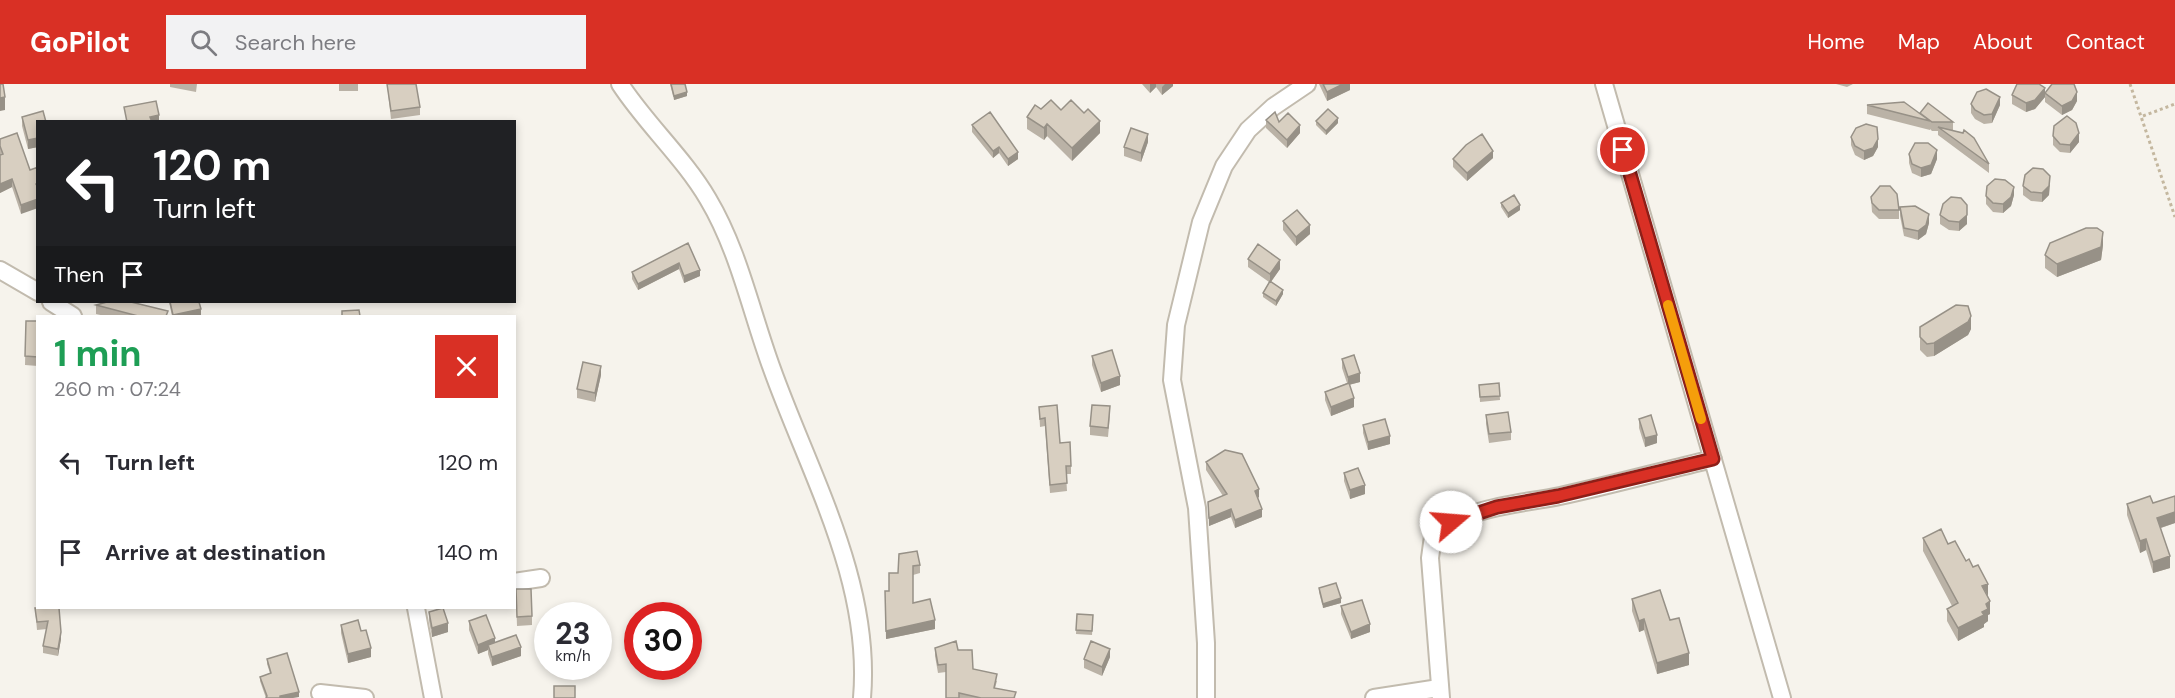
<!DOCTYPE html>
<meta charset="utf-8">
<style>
body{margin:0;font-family:"DM Sans",sans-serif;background:#f2f2f3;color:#2b2b33;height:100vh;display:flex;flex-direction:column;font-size:22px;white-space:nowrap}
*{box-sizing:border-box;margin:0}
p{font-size:20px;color:#7c7c81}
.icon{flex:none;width:33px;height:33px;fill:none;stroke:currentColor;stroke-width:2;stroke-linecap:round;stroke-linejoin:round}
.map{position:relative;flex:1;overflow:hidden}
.drawer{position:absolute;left:36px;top:231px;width:480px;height:294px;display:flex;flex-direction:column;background:#fff;border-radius:0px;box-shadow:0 3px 9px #0003}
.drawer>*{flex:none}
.top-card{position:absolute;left:36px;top:36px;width:480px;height:183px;border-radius:0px;box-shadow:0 3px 9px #0003;background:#202124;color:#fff;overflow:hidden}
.speed{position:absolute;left:534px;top:518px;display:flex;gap:12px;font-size:30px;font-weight:700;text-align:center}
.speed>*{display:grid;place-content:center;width:78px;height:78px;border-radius:50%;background:#fff;box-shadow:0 3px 9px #0003;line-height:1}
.speed small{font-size:15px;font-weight:400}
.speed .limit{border:9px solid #d22;background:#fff;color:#111}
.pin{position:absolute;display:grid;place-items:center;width:51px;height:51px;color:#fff;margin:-26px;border:3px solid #fff;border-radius:50%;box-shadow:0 2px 6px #0007}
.me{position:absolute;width:66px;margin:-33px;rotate:72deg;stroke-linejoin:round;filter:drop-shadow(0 0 4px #0008)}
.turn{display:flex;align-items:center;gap:21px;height:126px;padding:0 18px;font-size:27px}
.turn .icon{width:78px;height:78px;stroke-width:2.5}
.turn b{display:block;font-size:42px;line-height:51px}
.then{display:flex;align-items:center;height:57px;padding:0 18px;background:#0003;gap:12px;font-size:22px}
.round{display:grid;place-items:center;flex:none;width:63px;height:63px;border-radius:0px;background:#f2f2f3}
.summary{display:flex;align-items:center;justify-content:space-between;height:102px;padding:0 18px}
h1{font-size:36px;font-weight:700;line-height:45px;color:#1e9e55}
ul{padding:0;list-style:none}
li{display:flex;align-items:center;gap:18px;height:90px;padding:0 18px}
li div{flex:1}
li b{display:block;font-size:22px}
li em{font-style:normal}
header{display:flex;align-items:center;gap:36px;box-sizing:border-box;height:84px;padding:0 30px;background:#d93025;color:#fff}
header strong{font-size:28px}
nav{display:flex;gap:33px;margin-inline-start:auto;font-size:21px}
.search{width:420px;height:54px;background:#f2f2f3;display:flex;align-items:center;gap:15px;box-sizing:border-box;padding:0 21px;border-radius:0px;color:#7c7c81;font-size:22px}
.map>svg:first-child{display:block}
</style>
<header>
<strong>GoPilot</strong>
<div class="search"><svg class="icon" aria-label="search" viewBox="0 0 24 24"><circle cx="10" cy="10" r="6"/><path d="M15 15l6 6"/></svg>Search here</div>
<nav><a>Home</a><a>Map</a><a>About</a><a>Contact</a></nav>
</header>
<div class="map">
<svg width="2175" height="614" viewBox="0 0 2175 614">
<rect width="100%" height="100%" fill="#f6f3ec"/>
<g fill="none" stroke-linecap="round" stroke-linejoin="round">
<!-- street casing -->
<g stroke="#c2bbae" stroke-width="20">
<path id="street" d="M 620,0 C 646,40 684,74 708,115 C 739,167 751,228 772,285 C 810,391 872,498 862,614
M 1604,0 L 1782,614
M 0,186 L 38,208
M 51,218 L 73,232
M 514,498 L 541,494
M 416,524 L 433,614
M 320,609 L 365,614
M 1206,614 L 1206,559 L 1197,424 L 1172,296 L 1176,241 L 1201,138 L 1224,82 L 1248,46 L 1273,23 L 1307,0
M 1374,614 L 1439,604
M 1441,614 L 1430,474 L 1433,452 C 1469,422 1515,421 1560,412 C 1611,401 1662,387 1713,375"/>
</g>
<!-- path -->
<path stroke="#c4b79f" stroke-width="3" stroke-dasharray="3 3" stroke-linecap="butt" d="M 2130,0 L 2175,133
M 2143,32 L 2175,20"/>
<!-- street -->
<use href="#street" stroke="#fff" stroke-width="16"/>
</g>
<!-- wall -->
<path fill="#bab2a6" d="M 170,0 L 197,0 L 196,8 L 170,3 Z
M 339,0 L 358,0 L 358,7 L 339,7 Z
M 387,0 L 420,23 L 420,31 L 391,35 Z
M 670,0 L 685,0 L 687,12 L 674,16 Z
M 1142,0 L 1173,0 L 1173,2 L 1162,11 L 1156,3 L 1150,9 Z
M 1319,0 L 1350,0 L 1350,6 L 1327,17 Z
M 1836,0 L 1853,0 L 1847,3 Z
M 2045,9 L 2077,17 L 2072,26 L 2062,31 L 2045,18 L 2045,13 L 2035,25 L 2026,28 L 2012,20 L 2012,11 Z
M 1971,20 L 2000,21 L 1992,39 L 1984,40 L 1975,35 L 1971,29 Z
M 1867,21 L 1920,30 L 1953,38 L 1953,46 L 1989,80 L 1989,89 L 1938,51 L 1938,47 L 1932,47 L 1930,45 L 1930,46 L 1867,30 Z
M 1041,25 L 1061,26 L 1100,49 L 1072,77 L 1047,52 L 1044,56 L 1027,45 L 1027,33 Z
M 22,33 L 38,38 L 38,63 L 28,65 L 22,42 Z
M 1266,36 L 1279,38 L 1300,49 L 1287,64 L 1266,44 Z
M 1316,37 L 1338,39 L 1326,51 L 1316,41 Z
M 972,41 L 1018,75 L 1008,82 L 999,69 L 993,74 L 972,48 Z
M 2053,52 L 2079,58 L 2070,69 L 2060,68 L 2053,61 Z
M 1851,53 L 1878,63 L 1873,72 L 1864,76 L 1855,71 L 1851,61 Z
M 0,55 L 30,86 L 21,130 L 12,103 L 0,109 Z
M 1148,58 L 1141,78 L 1124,72 L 1124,63 Z
M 1909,70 L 1937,75 L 1931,90 L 1921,93 L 1912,89 L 1909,79 Z
M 1493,74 L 1467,97 L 1453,83 L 1453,75 Z
M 2050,101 L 2049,111 L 2042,118 L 2031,117 L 2023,111 L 2023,102 Z
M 2014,111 L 2011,122 L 2003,129 L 1993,128 L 1986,120 L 1986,112 Z
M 1871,113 L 1899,126 L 1899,135 L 1879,135 L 1872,128 Z
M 1501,119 L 1520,126 L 1508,134 L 1501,123 Z
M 1900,123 L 1929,139 L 1926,150 L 1918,156 L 1904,152 L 1900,132 Z
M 1967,130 L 1967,140 L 1959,147 L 1949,146 L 1940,140 L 1940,131 Z
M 1283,137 L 1310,150 L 1296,162 L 1283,146 Z
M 688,159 L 700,192 L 684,199 L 679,185 L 638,206 L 632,195 L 632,188 Z
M 2103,161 L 2101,176 L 2057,193 L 2045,184 L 2045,171 Z
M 1248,175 L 1280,185 L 1271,198 L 1283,210 L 1276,222 L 1263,213 L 1263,209 L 1269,198 L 1248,183 Z
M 169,218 L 199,218 L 201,232 L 172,232 Z
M 96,221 L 168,232 L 105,232 L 96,230 Z
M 26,237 L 38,237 L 38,282 L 25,281 Z
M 1971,245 L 1968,251 L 1934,272 L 1927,273 L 1920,266 L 1920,253 Z
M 1092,272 L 1120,301 L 1101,308 L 1092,281 Z
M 1342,275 L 1360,298 L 1349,301 L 1354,323 L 1331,332 L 1325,316 L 1325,308 L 1347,299 L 1342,284 Z
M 601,291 L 595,318 L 577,314 L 577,305 Z
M 1499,299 L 1500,316 L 1480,318 L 1479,301 Z
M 1039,323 L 1060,359 L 1071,382 L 1071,390 L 1066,390 L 1067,407 L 1050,409 L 1045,342 L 1040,343 Z
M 1110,331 L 1108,353 L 1090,351 L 1090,342 Z
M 1486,331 L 1511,348 L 1511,356 L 1489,359 L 1486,340 Z
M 1639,335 L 1657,359 L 1645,363 L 1639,344 Z
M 1363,341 L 1390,360 L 1368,366 L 1363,349 Z
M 1206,378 L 1259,413 L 1258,414 L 1262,433 L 1235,444 L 1231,433 L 1209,442 L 1208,418 L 1223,412 L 1206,386 Z
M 1344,389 L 1365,410 L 1350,415 L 1344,397 Z
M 2175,412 L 2175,439 L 2161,444 L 2170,484 L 2153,489 L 2146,466 L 2140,469 L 2127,431 L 2127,420 L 2153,419 Z
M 1923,454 L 1948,460 L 1966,477 L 1988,512 L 1990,530 L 1988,531 L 1988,537 L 1984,540 L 1984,543 L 1958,557 L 1947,537 L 1947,525 L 1952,522 L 1923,467 Z
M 899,470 L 920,481 L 920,489 L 913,491 L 913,519 L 935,545 L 886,555 L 885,507 L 889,507 L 898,489 Z
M 1319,504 L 1341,519 L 1323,524 L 1319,508 Z
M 516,514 L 532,532 L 532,541 L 517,542 Z
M 1632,515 L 1670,536 L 1689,581 L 1657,590 L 1644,546 L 1639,548 L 1632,527 Z
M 1341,522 L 1370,548 L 1351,555 L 1341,530 Z
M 35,524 L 61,548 L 61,555 L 58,572 L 43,569 L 43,562 L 47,545 L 37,546 Z
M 429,528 L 448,548 L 432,553 L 429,537 Z
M 1077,530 L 1093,531 L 1092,551 L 1076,550 Z
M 469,537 L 495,558 L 521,572 L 492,582 L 488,570 L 488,566 L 478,570 L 469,546 Z
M 341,541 L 361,547 L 371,573 L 348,579 L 341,549 Z
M 935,564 L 958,566 L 973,585 L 997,597 L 995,604 L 1016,614 L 946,614 L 946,588 L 938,589 L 935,572 Z
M 1110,573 L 1102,592 L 1084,584 L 1084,575 Z
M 267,575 L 299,613 L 266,614 L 260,597 L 260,593 L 270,589 L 267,580 Z"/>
<!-- shaded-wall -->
<path fill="#979187" d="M 1150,0 L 1156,0 L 1156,3 L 1150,9 Z
M 1165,0 L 1173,0 L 1173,2 L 1162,11 L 1162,3 Z
M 1343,0 L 1350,0 L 1350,6 L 1327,17 L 1327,8 Z
M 2045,4 L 2045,13 L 2035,25 L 2026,28 L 2026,19 Z
M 687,8 L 687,12 L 674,16 L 674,12 Z
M 2077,8 L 2077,17 L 2072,26 L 2062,31 L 2062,22 Z
M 5,13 L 5,26 L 0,27 L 0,14 Z
M 2000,13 L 2000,21 L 1992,39 L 1992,30 Z
M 159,31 L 159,38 L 150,38 L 150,33 Z
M 1338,34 L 1338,39 L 1326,51 L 1326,47 Z
M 1100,37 L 1100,49 L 1072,77 L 1072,64 Z
M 1047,40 L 1047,52 L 1044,56 L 1044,44 Z
M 1300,41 L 1300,49 L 1287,64 L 1287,56 Z
M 2079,49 L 2079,58 L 2070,69 L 2070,61 Z
M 1148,50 L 1148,58 L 1141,78 L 1141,69 Z
M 38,54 L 38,63 L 28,65 L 28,56 Z
M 1878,55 L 1878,63 L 1873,72 L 1864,76 L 1864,67 Z
M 999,63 L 999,69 L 993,74 L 993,67 Z
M 1937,66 L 1937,75 L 1931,90 L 1921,93 L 1921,84 Z
M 1493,67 L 1493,74 L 1467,97 L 1467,89 Z
M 1018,68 L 1018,75 L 1008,82 L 1008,75 Z
M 2050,92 L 2049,111 L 2042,118 L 2042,109 Z
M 12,95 L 12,103 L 0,109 L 0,100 Z
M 2014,103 L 2014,111 L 2011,122 L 2003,129 L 2003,120 Z
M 38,115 L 38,124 L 21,130 L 21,121 Z
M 1520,121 L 1520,126 L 1508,134 L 1508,129 Z
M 1967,121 L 1967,140 L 1959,147 L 1959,138 Z
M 1929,130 L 1929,139 L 1926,150 L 1918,156 L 1918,147 Z
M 1310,141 L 1310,150 L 1296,162 L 1296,153 Z
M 2103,148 L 2103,161 L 2101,176 L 2057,193 L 2057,180 Z
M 1280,176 L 1280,185 L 1270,199 L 1270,190 Z
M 679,179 L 679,185 L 638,206 L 638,200 Z
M 700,186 L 700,192 L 684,199 L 684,192 Z
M 1283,206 L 1283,210 L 1276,222 L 1276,217 Z
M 201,225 L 201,232 L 173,232 L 173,231 Z
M 1971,232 L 1971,245 L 1968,251 L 1934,272 L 1934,259 Z
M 601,282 L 601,291 L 595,318 L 595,309 Z
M 1360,289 L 1360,298 L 1348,301 L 1348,293 Z
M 1120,292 L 1120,301 L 1101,308 L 1101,299 Z
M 1354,314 L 1354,323 L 1331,332 L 1331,323 Z
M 1657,351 L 1657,359 L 1645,363 L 1645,354 Z
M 1390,352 L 1390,360 L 1368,366 L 1368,358 Z
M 1365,401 L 1365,410 L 1350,415 L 1350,406 Z
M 1259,405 L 1259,413 L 1255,415 L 1255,407 Z
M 1231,425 L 1231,433 L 1209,442 L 1209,434 Z
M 1262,425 L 1262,433 L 1235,444 L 1235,436 Z
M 2175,428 L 2175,439 L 2157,445 L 2157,434 Z
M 2146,455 L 2146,466 L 2140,469 L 2140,457 Z
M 2170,472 L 2170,484 L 2153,489 L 2153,478 Z
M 1988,500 L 1988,512 L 1982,502 Z
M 1341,514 L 1341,519 L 1323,524 L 1323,520 Z
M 1990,517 L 1990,530 L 1988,531 L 1988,537 L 1984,540 L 1984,543 L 1958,557 L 1958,544 L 1982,528 L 1986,520 Z
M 1644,535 L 1644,546 L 1639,548 L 1639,537 Z
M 935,536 L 935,545 L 886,555 L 886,547 Z
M 448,539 L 448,548 L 432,553 L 432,544 Z
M 1370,540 L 1370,548 L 1351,555 L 1351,548 Z
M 61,548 L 61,555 L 58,572 L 58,565 Z
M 495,554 L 495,563 L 488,561 L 488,566 L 478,570 L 478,561 Z
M 521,563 L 521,572 L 492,582 L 492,573 Z
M 371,564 L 371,573 L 348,579 L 348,570 Z
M 1110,565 L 1110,573 L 1102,592 L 1102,583 Z
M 1689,569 L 1689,581 L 1657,590 L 1657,579 Z
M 299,608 L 299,613 L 293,614 L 280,614 L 280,612 Z"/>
<!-- building -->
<path fill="#d8cfc1" stroke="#979187" stroke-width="1.5" d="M 0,0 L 3,0 L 5,13 L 0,14 Z
M 387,0 L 416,0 L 420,23 L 391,27 Z
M 671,0 L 685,0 L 687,8 L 674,12 Z
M 1323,0 L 1343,0 L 1327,8 Z
M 2017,0 L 2039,0 L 2045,4 L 2035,16 L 2026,19 L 2012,11 Z
M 2052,0 L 2074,0 L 2077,8 L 2072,17 L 2062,22 L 2045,9 Z
M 1986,5 L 2000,13 L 1992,30 L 1984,31 L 1975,26 L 1971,20 L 1977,8 Z
M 1051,16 L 1061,26 L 1071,16 L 1084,29 L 1088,25 L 1100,37 L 1072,64 L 1047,40 L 1044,44 L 1027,33 L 1035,21 L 1041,25 Z
M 156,17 L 159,31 L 150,33 L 152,38 L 132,38 L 131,37 L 127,38 L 124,23 Z
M 1904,18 L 1930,37 L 1867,21 Z
M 1928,19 L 1953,38 L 1932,38 L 1920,29 Z
M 1328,25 L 1338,34 L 1326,47 L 1316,37 Z
M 43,27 L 46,38 L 38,38 L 38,54 L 28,56 L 22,33 Z
M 990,28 L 1018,68 L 1008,75 L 999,63 L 993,67 L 972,41 Z
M 1275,28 L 1279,38 L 1288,29 L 1300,41 L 1287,56 L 1266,36 Z
M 2067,32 L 2076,39 L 2079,49 L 2070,61 L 2060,60 L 2053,52 L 2054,42 Z
M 1866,40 L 1877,43 L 1878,55 L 1873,64 L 1864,67 L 1855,62 L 1851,53 L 1856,44 Z
M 1938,43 L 1963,49 L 1964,46 L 1974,54 L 1989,80 Z
M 1131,44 L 1148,50 L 1141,69 L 1124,63 Z
M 17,49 L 30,86 L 38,83 L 38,99 L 36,100 L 38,104 L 38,115 L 21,121 L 12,95 L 0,100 L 0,71 L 3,70 L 0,62 L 0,55 Z
M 1482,50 L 1493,67 L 1467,89 L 1453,75 L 1466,61 Z
M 1915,59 L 1928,59 L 1937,66 L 1931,81 L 1921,84 L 1912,80 L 1909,70 Z
M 2033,84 L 2043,85 L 2050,92 L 2049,102 L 2042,109 L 2031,108 L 2023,102 L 2025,91 Z
M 1995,95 L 2005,96 L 2014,103 L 2011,113 L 2003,120 L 1993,119 L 1986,112 L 1987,102 Z
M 1880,102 L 1890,102 L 1897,110 L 1899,126 L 1879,126 L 1872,119 L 1871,113 Z
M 1514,111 L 1520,121 L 1508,129 L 1501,119 Z
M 1951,113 L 1961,114 L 1967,121 L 1967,131 L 1959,138 L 1949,137 L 1940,131 L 1943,120 Z
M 1915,122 L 1929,130 L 1926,141 L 1918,147 L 1904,144 L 1900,123 Z
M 1297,126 L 1310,141 L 1296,153 L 1283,137 Z
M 2086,144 L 2097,144 L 2103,148 L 2101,163 L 2057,180 L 2045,171 L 2050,159 Z
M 688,159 L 700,186 L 684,192 L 679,179 L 638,200 L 632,188 Z
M 1258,160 L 1280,176 L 1270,190 L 1248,175 Z
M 1270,197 L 1283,206 L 1276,217 L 1263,209 Z
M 107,218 L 131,218 L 168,227 L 166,232 L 138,232 L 96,221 Z
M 170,218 L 199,218 L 201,225 L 173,231 Z
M 1956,221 L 1968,222 L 1971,232 L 1968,238 L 1934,259 L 1927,260 L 1920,253 L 1920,243 Z
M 359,226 L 360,232 L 342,232 L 342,227 Z
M 26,237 L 38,237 L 38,273 L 25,272 Z
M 1112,266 L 1120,292 L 1101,299 L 1092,272 Z
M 1354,271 L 1360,289 L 1348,293 L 1342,275 Z
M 583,278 L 601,282 L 595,309 L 577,305 Z
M 1349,299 L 1354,314 L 1331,323 L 1325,308 Z
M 1499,299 L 1500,312 L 1480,313 L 1479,301 Z
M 1057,321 L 1060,359 L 1070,358 L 1071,382 L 1066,382 L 1067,399 L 1050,401 L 1045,334 L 1040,335 L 1039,323 Z
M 1092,321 L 1110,322 L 1108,344 L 1090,342 Z
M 1508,328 L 1511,348 L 1489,350 L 1486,331 Z
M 1651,331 L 1657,351 L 1645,354 L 1639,335 Z
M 1385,335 L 1390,352 L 1368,358 L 1363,341 Z
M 1225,366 L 1242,370 L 1259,405 L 1255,407 L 1262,425 L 1235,436 L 1231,425 L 1209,434 L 1208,418 L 1227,410 L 1206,378 Z
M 1358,384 L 1365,401 L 1350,406 L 1344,389 Z
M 2150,412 L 2153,419 L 2175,412 L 2175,428 L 2157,434 L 2170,472 L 2153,478 L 2146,455 L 2140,457 L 2127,420 Z
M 1941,445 L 1948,460 L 1955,457 L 1966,477 L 1969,475 L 1973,483 L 1978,481 L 1988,500 L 1982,502 L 1990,517 L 1986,520 L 1988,525 L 1982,528 L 1984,531 L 1958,544 L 1947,525 L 1958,519 L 1923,454 Z
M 917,467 L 920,481 L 913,482 L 913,519 L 930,515 L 935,536 L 886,547 L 885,507 L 889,507 L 889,489 L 898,489 L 899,470 Z
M 1336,499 L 1341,514 L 1323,520 L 1319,504 Z
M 516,505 L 531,505 L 532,532 L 517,533 Z
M 1660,506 L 1670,536 L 1679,534 L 1689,569 L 1657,579 L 1644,535 L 1639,537 L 1632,515 Z
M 1362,516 L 1370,540 L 1351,548 L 1341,522 Z
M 35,524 L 59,524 L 61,548 L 58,565 L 43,562 L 48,537 L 37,538 Z
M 443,524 L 448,539 L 432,544 L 429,528 Z
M 1077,530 L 1093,531 L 1092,547 L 1076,546 Z
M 486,531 L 495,554 L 478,561 L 469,537 Z
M 358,536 L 361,547 L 366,546 L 371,564 L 348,570 L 341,541 Z
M 516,551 L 521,563 L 492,573 L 488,561 Z
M 956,557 L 958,566 L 972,566 L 973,585 L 997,590 L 994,604 L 1016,608 L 1014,614 L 981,614 L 959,609 L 959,614 L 946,614 L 946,580 L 938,581 L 935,564 Z
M 1091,557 L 1110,565 L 1102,583 L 1084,575 Z
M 287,569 L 299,608 L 280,612 L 280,614 L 266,614 L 267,612 L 260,593 L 271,589 L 267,575 Z
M 554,602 L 575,602 L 575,614 L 554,614 Z"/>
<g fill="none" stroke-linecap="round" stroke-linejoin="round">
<!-- route casing -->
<g stroke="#8d1f18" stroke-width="15">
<path id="route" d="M 1451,438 L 1497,423 L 1558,412 L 1713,375 L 1623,66"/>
</g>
<!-- route -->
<use href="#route" stroke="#d93025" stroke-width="10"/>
<!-- slow -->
<path stroke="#f59e0b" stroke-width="10" d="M 1668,221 L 1701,335"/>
</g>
</svg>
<div class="speed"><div>23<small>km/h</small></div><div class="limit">30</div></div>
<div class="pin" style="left:1623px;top:66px;background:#d93025"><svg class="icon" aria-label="arrive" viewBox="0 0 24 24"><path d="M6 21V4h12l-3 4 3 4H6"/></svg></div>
<svg class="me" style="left:1451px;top:438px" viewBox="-20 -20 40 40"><circle r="19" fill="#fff"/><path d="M0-13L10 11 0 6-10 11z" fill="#d93025"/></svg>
<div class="top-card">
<div class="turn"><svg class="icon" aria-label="left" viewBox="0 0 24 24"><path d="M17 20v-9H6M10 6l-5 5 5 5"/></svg><div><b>120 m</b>Turn left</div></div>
<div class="then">Then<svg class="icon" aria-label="arrive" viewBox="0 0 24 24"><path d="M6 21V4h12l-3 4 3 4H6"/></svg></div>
</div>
<section class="drawer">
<div class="summary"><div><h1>1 min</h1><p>260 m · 07:24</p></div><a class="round" style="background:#d93025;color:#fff"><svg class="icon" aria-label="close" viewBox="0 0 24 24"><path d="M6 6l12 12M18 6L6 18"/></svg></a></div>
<ul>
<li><svg class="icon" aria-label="left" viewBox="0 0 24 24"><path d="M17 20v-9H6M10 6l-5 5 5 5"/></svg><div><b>Turn left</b></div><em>120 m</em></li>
<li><svg class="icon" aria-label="arrive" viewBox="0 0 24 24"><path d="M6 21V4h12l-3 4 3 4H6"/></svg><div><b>Arrive at destination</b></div><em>140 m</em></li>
</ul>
</section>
</div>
